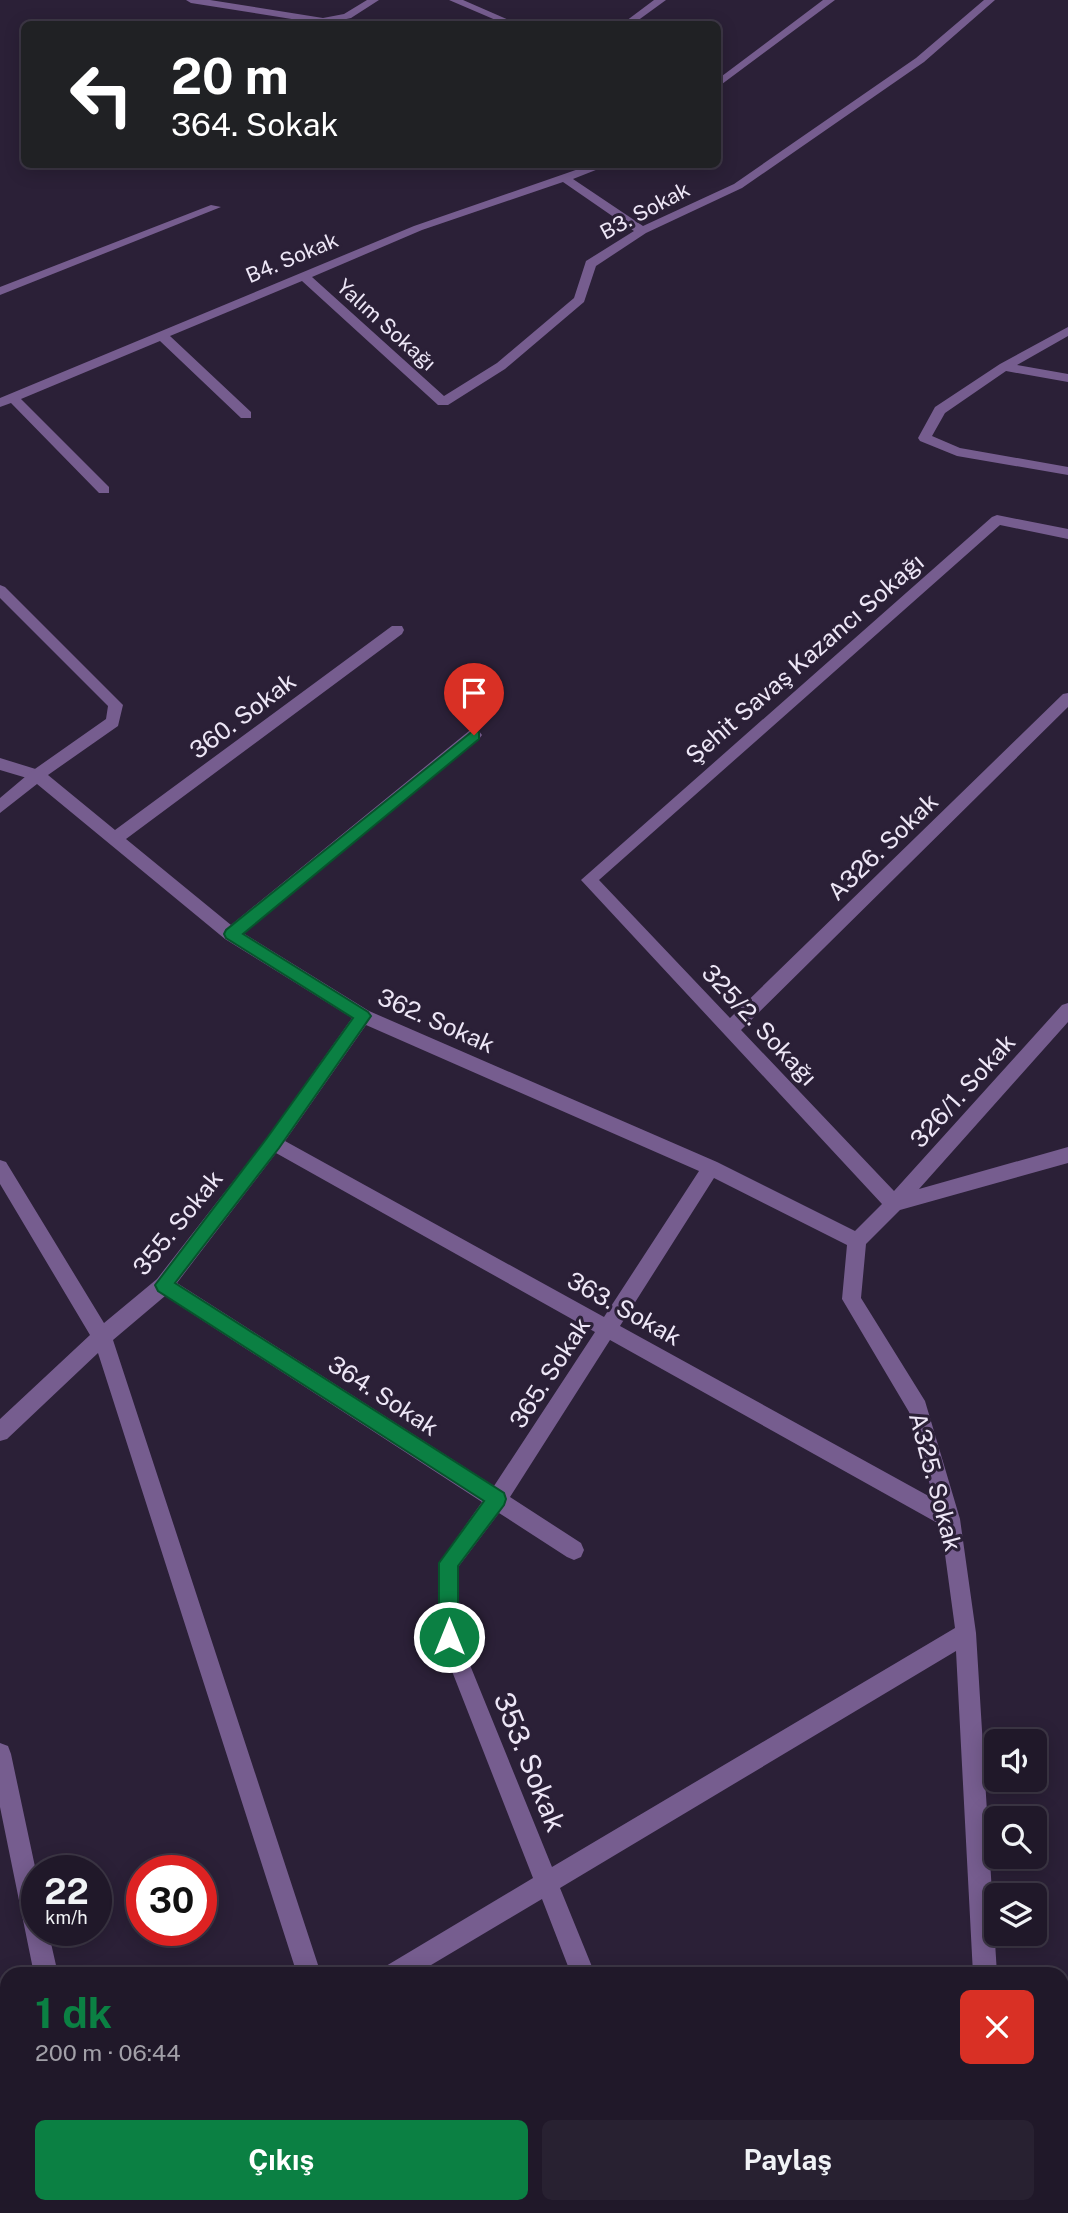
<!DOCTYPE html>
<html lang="tr">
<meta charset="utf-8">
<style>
body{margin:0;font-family:"Public Sans",sans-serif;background:#282131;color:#f1f3f6;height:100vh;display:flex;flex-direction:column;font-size:26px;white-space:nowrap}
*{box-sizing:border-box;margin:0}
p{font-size:23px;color:#a2a0a8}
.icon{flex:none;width:38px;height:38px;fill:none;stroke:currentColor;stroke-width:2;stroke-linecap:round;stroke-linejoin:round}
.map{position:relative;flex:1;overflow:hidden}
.side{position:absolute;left:0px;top:1967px;width:1069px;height:247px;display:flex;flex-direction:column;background:#201829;border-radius:21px 21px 0 0;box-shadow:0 4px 18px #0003,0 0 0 2px #3d3746}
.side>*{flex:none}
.top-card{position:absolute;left:21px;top:21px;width:700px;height:147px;border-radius:10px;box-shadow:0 4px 18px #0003,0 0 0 2px #3d3746;background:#202124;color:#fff;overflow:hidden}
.tools{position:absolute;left:984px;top:1729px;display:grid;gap:14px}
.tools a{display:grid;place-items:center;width:63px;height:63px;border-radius:10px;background:#201829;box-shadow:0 4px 18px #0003,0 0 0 2px #3d3746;font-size:35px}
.speed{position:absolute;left:21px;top:1855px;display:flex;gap:14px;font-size:35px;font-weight:700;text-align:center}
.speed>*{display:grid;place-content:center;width:91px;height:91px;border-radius:50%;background:#201829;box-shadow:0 4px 18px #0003,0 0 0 2px #3d3746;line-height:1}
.speed small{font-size:18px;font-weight:400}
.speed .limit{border:10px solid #d22;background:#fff;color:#111}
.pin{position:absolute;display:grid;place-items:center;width:60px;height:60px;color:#fff;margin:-72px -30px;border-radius:50% 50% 50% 0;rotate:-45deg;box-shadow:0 0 7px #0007}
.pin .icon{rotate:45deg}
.me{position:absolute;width:77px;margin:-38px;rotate:0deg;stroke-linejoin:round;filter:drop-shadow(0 0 5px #0008)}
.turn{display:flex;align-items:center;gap:24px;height:147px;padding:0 35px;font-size:32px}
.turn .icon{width:91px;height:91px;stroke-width:2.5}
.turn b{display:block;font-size:49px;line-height:60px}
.round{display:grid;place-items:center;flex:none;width:74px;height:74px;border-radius:10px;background:#282131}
.summary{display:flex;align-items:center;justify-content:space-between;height:119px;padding:0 35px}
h1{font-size:42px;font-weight:700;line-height:52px;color:#0b8043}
.cta{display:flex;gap:14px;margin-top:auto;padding:14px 35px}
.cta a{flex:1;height:80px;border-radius:10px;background:#0b8043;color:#fff;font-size:28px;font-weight:700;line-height:80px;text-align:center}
.cta a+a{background:#282131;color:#f1f3f6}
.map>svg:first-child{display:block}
</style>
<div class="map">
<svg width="1068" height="2213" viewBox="0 0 1068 2213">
<rect width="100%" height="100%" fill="#2b2037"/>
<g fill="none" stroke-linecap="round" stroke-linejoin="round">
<!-- service -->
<path fill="#765d8f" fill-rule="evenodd" d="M 0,758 L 42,771 L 45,775 L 37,781 L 0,770 Z"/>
<!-- minor -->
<path fill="#765d8f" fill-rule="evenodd" d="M 186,0 L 210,0 L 323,18 L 344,14 L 367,0 L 379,0 L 351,18 L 323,24 L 191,3 Z
M 449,0 L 463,0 L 518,24 L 505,24 Z
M 654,0 L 666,0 L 633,24 L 622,24 Z
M 823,0 L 835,0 L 718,87 L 718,79 Z
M 984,0 L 995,0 L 924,62 L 742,188 L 646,233 L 596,266 L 584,302 L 505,369 L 448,405 L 438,405 L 302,281 L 170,336 L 251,412 L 251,418 L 241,418 L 160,341 L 21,399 L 109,487 L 109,493 L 99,493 L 11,403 L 0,407 L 0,398 L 414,226 L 593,164 L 611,164 L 573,179 L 643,226 L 734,184 L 916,58 ZM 563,182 L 634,231 L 586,261 L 574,298 L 497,363 L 444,396 L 312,277 L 422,230 Z
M 211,205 L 221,207 L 0,295 L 0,287 Z
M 1068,327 L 1068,336 L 1017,365 L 1068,374 L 1068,382 L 1006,371 L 945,413 L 932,436 L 960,448 L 1068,467 L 1068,475 L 957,456 L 920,441 L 918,438 L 935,407 L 1000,364 Z
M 997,515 L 1068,529 L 1068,539 L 1000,525 L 599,880 L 730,1018 L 1063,694 L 1068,693 L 1068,707 L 741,1030 L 894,1191 L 1062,1005 L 1068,1003 L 1068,1022 L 919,1189 L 1068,1147 L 1068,1163 L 900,1210 L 866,1244 L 861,1298 L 925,1401 L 960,1519 L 976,1633 L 997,1974 L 973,1974 L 956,1651 L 560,1888 L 595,1974 L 571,1974 L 542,1899 L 416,1974 L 382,1974 L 386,1966 L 533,1878 L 439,1638 L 439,1563 L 482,1502 L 165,1296 L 113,1340 L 321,1974 L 297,1974 L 98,1353 L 7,1439 L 0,1441 L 0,1419 L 90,1335 L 0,1184 L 0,1160 L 6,1162 L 104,1323 L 157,1279 L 267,1138 L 352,1018 L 225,939 L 37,784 L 0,813 L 0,798 L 32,771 L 106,719 L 108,706 L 0,598 L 0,585 L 5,587 L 123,705 L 118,726 L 48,775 L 115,830 L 392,626 L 402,626 L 404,630 L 402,634 L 126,839 L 231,925 L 469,731 L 479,731 L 482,735 L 479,739 L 243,933 L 369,1011 L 717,1162 L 855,1231 L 882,1204 L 581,880 L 992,517 ZM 366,1025 L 699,1171 L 604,1317 L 285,1141 ZM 276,1153 L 595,1332 L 494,1486 L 177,1283 ZM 714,1178 L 847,1245 L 842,1299 L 909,1412 L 934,1499 L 620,1326 ZM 610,1340 L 941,1525 L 955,1628 L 552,1867 L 459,1638 L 459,1566 L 499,1513 L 567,1557 L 574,1560 L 581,1557 L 584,1550 L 581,1543 L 510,1497 Z
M 0,1743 L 8,1746 L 11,1754 L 37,1876 L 37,1930 L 48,1930 L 58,1974 L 34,1974 L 0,1807 Z
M 7,2204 L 7,2207 L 36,2207 L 34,2213 L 3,2213 Z
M 83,2207 L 107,2207 L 108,2213 L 84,2213 Z
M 368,2207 L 392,2207 L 394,2213 L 370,2213 Z
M 663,2207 L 687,2207 L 689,2213 L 665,2213 Z
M 985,2207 L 1009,2207 L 1009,2213 L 985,2213 Z"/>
</g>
<!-- route -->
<path fill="#0b8043" stroke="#07532c" stroke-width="2" d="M 474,730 L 479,732 L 479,739 L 243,934 L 368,1012 L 371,1016 L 279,1148 L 175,1283 L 504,1493 L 506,1499 L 504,1505 L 458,1566 L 458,1637 L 455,1644 L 449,1647 L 442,1644 L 439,1637 L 439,1563 L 484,1501 L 158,1291 L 155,1285 L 267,1138 L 353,1018 L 226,938 L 224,934 L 226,930 Z"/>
<g text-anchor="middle" stroke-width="6" stroke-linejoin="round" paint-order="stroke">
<!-- far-street labels -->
<g font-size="21" fill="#ede6f6" stroke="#2b2037">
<text transform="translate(645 211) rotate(-28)" y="7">B3. Sokak</text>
<text transform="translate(292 258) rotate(-23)" y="7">B4. Sokak</text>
<text transform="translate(386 325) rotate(42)" y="7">Yalım Sokağı</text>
</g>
<!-- street labels -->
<g font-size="24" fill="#ede6f6" stroke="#2b2037">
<text transform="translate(805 659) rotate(-41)" y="8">Şehit Savaş Kazancı Sokağı</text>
<text transform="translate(243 716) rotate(-37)" y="8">360. Sokak</text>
<text transform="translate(883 847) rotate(-44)" y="8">A326. Sokak</text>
<text transform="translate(436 1021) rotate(24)" y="8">362. Sokak</text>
<text transform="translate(759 1025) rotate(47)" y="8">325/2. Sokağı</text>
<text transform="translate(963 1091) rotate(-48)" y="8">326/1. Sokak</text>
<text transform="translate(178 1223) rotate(-51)" y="8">355. Sokak</text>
<text transform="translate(624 1309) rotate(29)" y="8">363. Sokak</text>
<text transform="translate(550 1373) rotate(-57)" y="8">365. Sokak</text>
<text transform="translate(383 1396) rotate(33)" y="8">364. Sokak</text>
<text transform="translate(935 1482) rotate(75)" y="8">A325. Sokak</text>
</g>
<!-- near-street labels -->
<g font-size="28" fill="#ede6f6" stroke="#2b2037">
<text transform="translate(530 1762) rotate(68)" y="10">353. Sokak</text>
</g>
</g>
</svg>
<div class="tools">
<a><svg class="icon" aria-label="sound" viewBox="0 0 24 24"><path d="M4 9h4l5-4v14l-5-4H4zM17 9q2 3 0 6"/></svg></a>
<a><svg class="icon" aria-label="search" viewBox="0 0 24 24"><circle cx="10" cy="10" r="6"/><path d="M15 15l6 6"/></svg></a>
<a><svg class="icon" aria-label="layers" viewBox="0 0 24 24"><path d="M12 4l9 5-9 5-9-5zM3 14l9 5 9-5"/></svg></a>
</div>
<div class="speed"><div>22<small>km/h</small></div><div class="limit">30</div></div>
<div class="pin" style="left:474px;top:735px;background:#d93025"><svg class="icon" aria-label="arrive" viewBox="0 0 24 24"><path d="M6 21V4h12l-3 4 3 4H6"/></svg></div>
<svg class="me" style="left:449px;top:1637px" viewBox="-20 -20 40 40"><circle r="17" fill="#0b8043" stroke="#fff" stroke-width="3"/><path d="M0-11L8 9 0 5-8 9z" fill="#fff"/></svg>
<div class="top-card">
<div class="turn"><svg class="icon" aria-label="left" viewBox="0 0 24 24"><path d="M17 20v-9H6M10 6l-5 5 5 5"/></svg><div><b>20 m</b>364. Sokak</div></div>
</div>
<section class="side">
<div class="summary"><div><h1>1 dk</h1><p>200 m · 06:44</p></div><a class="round" style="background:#d93025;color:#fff"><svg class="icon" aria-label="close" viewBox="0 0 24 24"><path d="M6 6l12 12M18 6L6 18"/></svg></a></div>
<div class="cta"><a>Çıkış</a><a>Paylaş</a></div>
</section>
</div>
